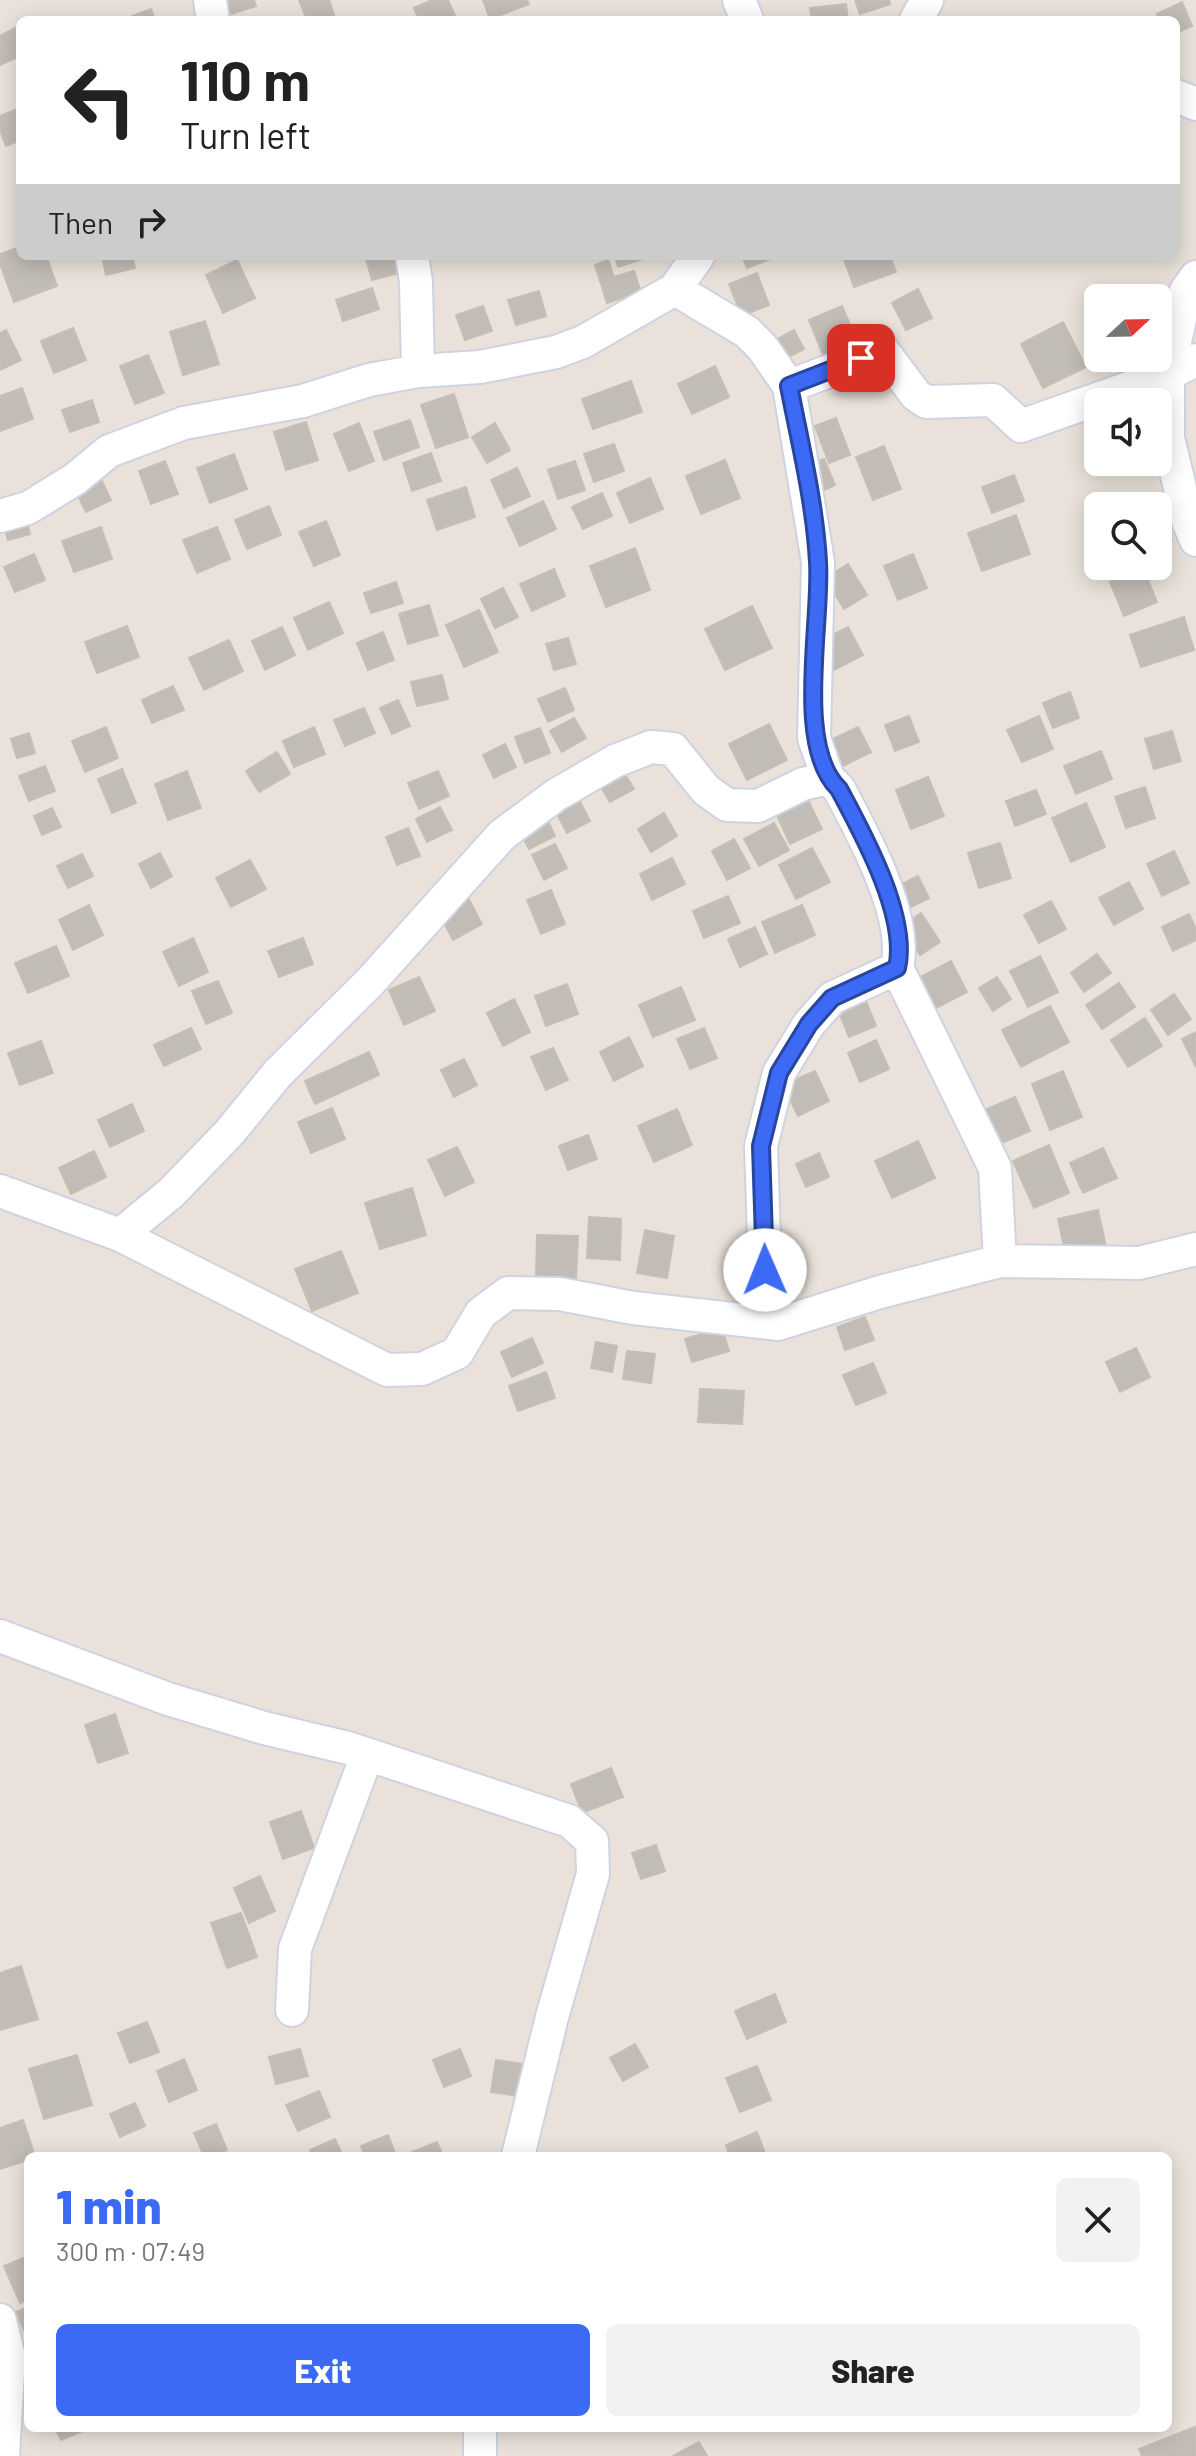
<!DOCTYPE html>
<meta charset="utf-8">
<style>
body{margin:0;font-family:Barlow,sans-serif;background:#f2f2f2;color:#222;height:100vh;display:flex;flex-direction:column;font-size:30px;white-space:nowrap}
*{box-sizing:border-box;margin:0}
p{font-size:26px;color:#767676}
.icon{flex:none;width:44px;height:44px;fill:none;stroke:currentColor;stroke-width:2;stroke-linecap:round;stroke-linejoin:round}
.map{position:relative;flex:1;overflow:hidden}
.side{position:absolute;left:24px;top:2152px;width:1148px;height:280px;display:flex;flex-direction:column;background:#fff;border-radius:12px;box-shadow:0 4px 20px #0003}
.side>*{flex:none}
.top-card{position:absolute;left:16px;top:16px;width:1164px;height:244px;border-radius:12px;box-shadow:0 4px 20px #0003;background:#fff;color:#222;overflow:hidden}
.needle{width:52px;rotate:68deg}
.tools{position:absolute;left:1084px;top:284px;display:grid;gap:16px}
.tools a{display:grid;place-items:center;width:88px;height:88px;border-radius:12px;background:#fff;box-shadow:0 4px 20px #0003;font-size:40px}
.pin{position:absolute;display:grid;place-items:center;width:68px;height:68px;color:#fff;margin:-34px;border-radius:16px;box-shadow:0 4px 12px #0006}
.me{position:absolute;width:88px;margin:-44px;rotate:359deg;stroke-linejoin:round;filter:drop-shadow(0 0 6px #0008)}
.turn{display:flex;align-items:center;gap:28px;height:168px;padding:0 32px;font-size:36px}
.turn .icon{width:104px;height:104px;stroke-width:2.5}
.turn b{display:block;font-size:56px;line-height:68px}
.then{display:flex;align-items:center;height:76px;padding:0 32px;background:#0003;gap:16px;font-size:30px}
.round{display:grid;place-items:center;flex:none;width:84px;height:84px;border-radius:12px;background:#f2f2f2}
.headline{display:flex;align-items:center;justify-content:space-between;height:136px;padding:0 32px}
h1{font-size:48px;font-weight:800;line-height:60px;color:#3d6af4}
.button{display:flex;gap:16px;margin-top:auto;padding:16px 32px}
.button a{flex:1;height:92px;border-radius:12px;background:#3d6af4;color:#fff;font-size:32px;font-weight:800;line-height:92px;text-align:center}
.button a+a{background:#f2f2f2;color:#222}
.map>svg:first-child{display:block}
</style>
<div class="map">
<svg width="1196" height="2456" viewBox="0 0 1196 2456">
<rect width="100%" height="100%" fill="#eae2da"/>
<!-- building -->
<path fill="#c2bcb6" stroke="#c5beb4" stroke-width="2" d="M 223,0 L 254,0 L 256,6 L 228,15 Z
M 299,0 L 329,0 L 336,20 L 307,20 Z
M 432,0 L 448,0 L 457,20 L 419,20 L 414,8 Z
M 483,0 L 527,0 L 529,4 L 490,19 Z
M 855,0 L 889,0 L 890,4 L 860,14 Z
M 1182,2 L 1192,26 L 1176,33 L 1176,20 L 1160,20 L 1157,14 Z
M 846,4 L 848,20 L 812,20 L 810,8 Z
M 151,9 L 155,20 L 122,20 Z
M 17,27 L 20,33 L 20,56 L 0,65 L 0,36 Z
M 20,108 L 20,140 L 6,146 L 0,130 L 0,116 Z
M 20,247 L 20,256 L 46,256 L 57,286 L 14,302 L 0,264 L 0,254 Z
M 102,256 L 132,256 L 135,268 L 106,275 Z
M 365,256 L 402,256 L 406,271 L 372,280 Z
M 615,256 L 652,256 L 618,267 Z
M 742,256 L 778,256 L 747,268 Z
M 843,256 L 890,256 L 896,272 L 854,287 Z
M 237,260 L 255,298 L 223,313 L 206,275 Z
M 608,260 L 614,277 L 634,271 L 641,292 L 607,303 L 595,265 Z
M 757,273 L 769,305 L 742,316 L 729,284 Z
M 372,288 L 379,309 L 343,321 L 336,300 Z
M 918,289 L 932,318 L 906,330 L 892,303 Z
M 539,291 L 546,316 L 516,325 L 508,300 Z
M 483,306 L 492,331 L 465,340 L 456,315 Z
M 842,306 L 858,343 L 824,357 L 809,320 Z
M 205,321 L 219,364 L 183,375 L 170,332 Z
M 1063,322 L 1086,367 L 1043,388 L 1021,344 Z
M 73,328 L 86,360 L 54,373 L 41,341 Z
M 6,330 L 21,360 L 0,370 L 0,333 Z
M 794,330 L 804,349 L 781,361 L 772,342 Z
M 148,355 L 164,393 L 135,404 L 120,366 Z
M 715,366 L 729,397 L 692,414 L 678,384 Z
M 631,381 L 642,412 L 593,429 L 582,399 Z
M 22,388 L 33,419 L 0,431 L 0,396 Z
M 454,394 L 468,437 L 436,448 L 421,405 Z
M 92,400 L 99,422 L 70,432 L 62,410 Z
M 836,418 L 850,455 L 829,463 L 815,426 Z
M 410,420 L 419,447 L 384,460 L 374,432 Z
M 306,422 L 318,460 L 286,470 L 274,432 Z
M 359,423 L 374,461 L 349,471 L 334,434 Z
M 495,423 L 510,450 L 487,463 L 472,437 Z
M 614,444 L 624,471 L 594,482 L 584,454 Z
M 884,446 L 901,489 L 873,500 L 856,457 Z
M 431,453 L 441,481 L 412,491 L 403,463 Z
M 234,454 L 247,489 L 210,503 L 197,468 Z
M 824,459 L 835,485 L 818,493 L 806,466 Z
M 725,460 L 740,498 L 701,514 L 686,476 Z
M 165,461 L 178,494 L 151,504 L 139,471 Z
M 575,461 L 585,490 L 558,499 L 548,470 Z
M 517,468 L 530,496 L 504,508 L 491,480 Z
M 99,475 L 111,500 L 86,512 L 74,487 Z
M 1014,475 L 1024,501 L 992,513 L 982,487 Z
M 650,478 L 663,509 L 630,523 L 617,493 Z
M 466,487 L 475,517 L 437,530 L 427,500 Z
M 602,493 L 612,516 L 583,529 L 572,507 Z
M 543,501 L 556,529 L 520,546 L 507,518 Z
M 269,506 L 281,535 L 247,549 L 235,520 Z
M 1158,508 L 1160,508 L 1172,541 L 1158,546 Z
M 25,514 L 30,534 L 8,540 L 2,520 Z
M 1016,515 L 1030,554 L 982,571 L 968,533 Z
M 326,521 L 340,555 L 314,566 L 299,532 Z
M 101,527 L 112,559 L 74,572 L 62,541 Z
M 217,527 L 230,559 L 197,573 L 183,540 Z
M 635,548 L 650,590 L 606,607 L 590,566 Z
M 34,554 L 45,580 L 15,592 L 4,567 Z
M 913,554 L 927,588 L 898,600 L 884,566 Z
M 848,564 L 867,595 L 844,609 L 825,578 Z
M 1143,568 L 1157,602 L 1124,616 L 1110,582 Z
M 554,569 L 565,596 L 532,611 L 520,584 Z
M 396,582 L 403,603 L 371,613 L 364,593 Z
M 503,588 L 518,617 L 495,628 L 481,599 Z
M 329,602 L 343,633 L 308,650 L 294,618 Z
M 429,605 L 438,635 L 408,644 L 399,614 Z
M 752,606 L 772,648 L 725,670 L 705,629 Z
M 479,610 L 498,652 L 464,667 L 446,625 Z
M 1184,617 L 1194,650 L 1141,667 L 1130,635 Z
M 127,626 L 139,657 L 97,673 L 85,642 Z
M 282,627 L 295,655 L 265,670 L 252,641 Z
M 848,627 L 863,655 L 832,671 L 817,643 Z
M 383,632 L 394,660 L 368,670 L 357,643 Z
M 568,638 L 576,664 L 554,670 L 546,644 Z
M 229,640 L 243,671 L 204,690 L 189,658 Z
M 442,675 L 448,699 L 417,706 L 411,682 Z
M 173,686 L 184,710 L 152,723 L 142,700 Z
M 565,688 L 574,710 L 548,722 L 538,699 Z
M 1070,692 L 1079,718 L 1053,728 L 1043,703 Z
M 398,700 L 410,726 L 392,734 L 380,708 Z
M 364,708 L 375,733 L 345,746 L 334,720 Z
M 909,716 L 919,742 L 895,751 L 885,725 Z
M 1039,716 L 1053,749 L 1022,762 L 1007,730 Z
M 574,718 L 586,738 L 562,752 L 550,731 Z
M 769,724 L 787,760 L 747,780 L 729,744 Z
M 106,727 L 118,758 L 85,772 L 72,741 Z
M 314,727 L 325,754 L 294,767 L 283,741 Z
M 858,727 L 871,752 L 843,766 L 831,740 Z
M 540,728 L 550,753 L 525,763 L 515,737 Z
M 1172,731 L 1181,761 L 1154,769 L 1145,739 Z
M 29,733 L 35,753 L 17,758 L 11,739 Z
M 505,744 L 516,767 L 494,778 L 483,755 Z
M 1101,751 L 1112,779 L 1076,794 L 1064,766 Z
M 277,752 L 290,774 L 259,792 L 246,771 Z
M 45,766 L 55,791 L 29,801 L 19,776 Z
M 621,768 L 634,789 L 610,802 L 598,782 Z
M 122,769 L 136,803 L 112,813 L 98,779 Z
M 187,771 L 201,808 L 168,820 L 155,784 Z
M 438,771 L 449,796 L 419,809 L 408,783 Z
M 928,777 L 944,816 L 911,829 L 896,790 Z
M 1145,787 L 1155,818 L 1126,828 L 1115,797 Z
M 1036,790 L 1046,814 L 1015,826 L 1006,801 Z
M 806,796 L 822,829 L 790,844 L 775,811 Z
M 578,798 L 590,821 L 567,833 L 555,810 Z
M 1086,803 L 1105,847 L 1071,862 L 1052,818 Z
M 440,807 L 452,830 L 427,842 L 416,819 Z
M 52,808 L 61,827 L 42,835 L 34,816 Z
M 664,813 L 677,836 L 651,852 L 638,829 Z
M 546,817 L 555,836 L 529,849 L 519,830 Z
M 774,823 L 789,850 L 759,866 L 744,839 Z
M 408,828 L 420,856 L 397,865 L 386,837 Z
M 734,839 L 750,868 L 727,880 L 712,851 Z
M 1000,843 L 1011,878 L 979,888 L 968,853 Z
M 555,844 L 567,868 L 544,880 L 532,855 Z
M 812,848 L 830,882 L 796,899 L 779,865 Z
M 1174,851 L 1189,883 L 1162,896 L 1147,864 Z
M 160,853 L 172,876 L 151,888 L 139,864 Z
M 82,854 L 93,876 L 68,888 L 57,866 Z
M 672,858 L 685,884 L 652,900 L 640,874 Z
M 250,860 L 266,889 L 231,907 L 216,878 Z
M 918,876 L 929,898 L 903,911 L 892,889 Z
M 1129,882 L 1143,909 L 1114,925 L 1099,898 Z
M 551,890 L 565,924 L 541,934 L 527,900 Z
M 467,896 L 482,924 L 453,940 L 438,911 Z
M 728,896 L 740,923 L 704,938 L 693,911 Z
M 1051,901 L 1066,929 L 1039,943 L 1024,915 Z
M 89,905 L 103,935 L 73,950 L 59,920 Z
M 802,905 L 815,935 L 775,953 L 762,922 Z
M 921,913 L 940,942 L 920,955 L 902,926 Z
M 1189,914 L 1196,929 L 1196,940 L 1173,951 L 1162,927 Z
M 755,927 L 767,954 L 740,967 L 728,939 Z
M 193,938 L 208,972 L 179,986 L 163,952 Z
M 303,938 L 313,964 L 279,977 L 268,951 Z
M 56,946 L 69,976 L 28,993 L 15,963 Z
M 1097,954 L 1111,973 L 1084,992 L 1071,973 Z
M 1040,956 L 1058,992 L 1028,1007 L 1010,971 Z
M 951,961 L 967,992 L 936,1008 L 919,978 Z
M 419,977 L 435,1011 L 404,1025 L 389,990 Z
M 997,977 L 1011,999 L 993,1011 L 979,988 Z
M 218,981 L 232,1013 L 206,1024 L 192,991 Z
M 1119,983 L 1135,1007 L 1102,1029 L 1086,1005 Z
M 567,984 L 578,1014 L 546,1026 L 535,996 Z
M 681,987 L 695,1020 L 653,1037 L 639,1005 Z
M 1174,994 L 1191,1019 L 1168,1035 L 1151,1010 Z
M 864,996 L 876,1026 L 849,1037 L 837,1007 Z
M 514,999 L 530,1032 L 503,1046 L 487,1013 Z
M 1050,1006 L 1069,1042 L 1021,1067 L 1002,1030 Z
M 1145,1018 L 1162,1046 L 1128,1067 L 1111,1040 Z
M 191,1028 L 201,1049 L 164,1066 L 154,1045 Z
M 704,1028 L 717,1058 L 690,1069 L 677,1039 Z
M 1196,1032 L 1196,1067 L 1182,1039 Z
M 629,1037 L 643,1066 L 614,1081 L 600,1052 Z
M 876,1040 L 889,1069 L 860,1082 L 848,1053 Z
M 41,1041 L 53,1073 L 20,1085 L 8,1053 Z
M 553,1048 L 568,1080 L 546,1090 L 531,1057 Z
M 369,1052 L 379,1075 L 315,1104 L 305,1081 Z
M 464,1059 L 477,1085 L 454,1097 L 441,1070 Z
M 815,1071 L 829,1101 L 798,1116 L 783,1085 Z
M 1063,1071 L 1082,1117 L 1050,1130 L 1032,1084 Z
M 1015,1097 L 1030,1131 L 994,1146 L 980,1112 Z
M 132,1104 L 144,1131 L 110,1147 L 98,1120 Z
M 332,1108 L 345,1139 L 311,1153 L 298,1122 Z
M 677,1109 L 692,1145 L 654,1162 L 638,1126 Z
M 588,1135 L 597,1159 L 568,1170 L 559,1146 Z
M 918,1141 L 935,1178 L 892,1198 L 875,1161 Z
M 1049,1145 L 1069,1193 L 1034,1208 L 1013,1161 Z
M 457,1147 L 474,1182 L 445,1196 L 428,1160 Z
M 1103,1148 L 1117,1178 L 1083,1193 L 1070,1163 Z
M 94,1151 L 106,1177 L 71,1194 L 59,1168 Z
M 819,1153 L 829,1177 L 806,1187 L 796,1164 Z
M 412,1188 L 426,1235 L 380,1249 L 365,1203 Z
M 1098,1210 L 1106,1247 L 1066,1256 L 1058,1219 Z
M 589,1217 L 621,1219 L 620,1260 L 587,1258 Z
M 645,1230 L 674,1236 L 667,1278 L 637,1273 Z
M 537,1235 L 578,1236 L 576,1278 L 536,1277 Z
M 341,1251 L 358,1293 L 312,1311 L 295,1269 Z
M 865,1317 L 874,1340 L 845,1350 L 837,1327 Z
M 722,1328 L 729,1351 L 692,1362 L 685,1339 Z
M 532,1338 L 543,1363 L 512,1377 L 501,1352 Z
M 596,1342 L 617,1346 L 612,1372 L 591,1368 Z
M 1136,1348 L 1150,1377 L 1120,1392 L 1106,1362 Z
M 627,1351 L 655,1354 L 651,1383 L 623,1379 Z
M 873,1363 L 886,1393 L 856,1405 L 843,1375 Z
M 546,1372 L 555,1398 L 518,1411 L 509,1386 Z
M 700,1389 L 744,1391 L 742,1424 L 698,1422 Z
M 115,1714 L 128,1753 L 98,1763 L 85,1725 Z
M 611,1768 L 623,1797 L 582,1813 L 571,1784 Z
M 301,1811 L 314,1848 L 283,1859 L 270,1822 Z
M 656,1845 L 665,1871 L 641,1879 L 632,1853 Z
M 260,1876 L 275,1911 L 249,1923 L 234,1888 Z
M 241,1913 L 257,1957 L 227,1968 L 211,1923 Z
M 21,1966 L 38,2019 L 0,2030 L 0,1973 Z
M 775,1994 L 786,2022 L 747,2039 L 735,2011 Z
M 147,2022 L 159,2052 L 130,2063 L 118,2033 Z
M 635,2044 L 648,2067 L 623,2081 L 610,2058 Z
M 300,2049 L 308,2076 L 276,2084 L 269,2057 Z
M 460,2049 L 471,2076 L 444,2087 L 433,2060 Z
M 77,2055 L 92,2105 L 44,2119 L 29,2069 Z
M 184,2059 L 197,2090 L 169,2102 L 157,2071 Z
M 496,2060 L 530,2065 L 525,2097 L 491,2092 Z
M 757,2066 L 771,2100 L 740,2112 L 726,2078 Z
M 319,2091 L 330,2117 L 298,2131 L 286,2105 Z
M 135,2103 L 145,2126 L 120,2137 L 110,2114 Z
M 23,2120 L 35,2156 L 28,2156 L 28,2160 L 0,2169 L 0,2128 Z
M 216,2124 L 227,2150 L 212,2156 L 204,2156 L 194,2133 Z
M 757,2132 L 766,2156 L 730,2156 L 726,2145 Z
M 388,2135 L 396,2156 L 365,2156 L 361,2146 Z
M 335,2139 L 343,2156 L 312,2156 L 310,2150 Z
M 437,2142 L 443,2156 L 405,2155 Z
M 28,2256 L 28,2300 L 20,2303 L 4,2266 Z
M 28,2307 L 28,2339 L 16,2312 Z
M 1195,2427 L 1196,2456 L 1142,2456 L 1139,2449 Z
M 55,2428 L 90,2428 L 61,2440 Z
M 699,2442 L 707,2456 L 673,2456 Z"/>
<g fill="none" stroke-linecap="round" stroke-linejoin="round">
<!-- minor casing -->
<g stroke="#cfd3e1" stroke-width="36">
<path id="minor" d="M 210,0 L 213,20
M 739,0 L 747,20
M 916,20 L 927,0
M 1176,96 L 1196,104
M 412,256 L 416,282 L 418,371
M 1196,277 L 1186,291 L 1168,374 L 1168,438 L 1188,521 L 1196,540
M 675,289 L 698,256
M 789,386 L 883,351 L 916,395 L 926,402 L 993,400 L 1021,426 L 1168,374 L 1196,360
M 0,516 L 28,508 L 75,479 L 109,451 L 184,423 L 303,401 L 369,380 L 418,371 L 480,367 L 556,352 L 583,342 L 675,289 L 747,332 L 762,347 L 789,386 L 818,562 L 814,738 L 828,778
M 897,968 L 995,1168 L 1000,1261
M 0,1191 L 120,1235 L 387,1370 L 422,1369 L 457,1353 L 481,1313 L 508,1293 L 560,1294 L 633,1308 L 778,1324 L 880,1292 L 1000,1261 L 1139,1263 L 1196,1249
M 120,1235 L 171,1193 L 229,1133 L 278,1073 L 370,982 L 502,835 L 556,795 L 615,761 L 651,747 L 673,749 L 706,790 L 727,805 L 758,806 L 803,784 L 828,778 L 839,789 C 863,834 909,917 897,968 L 832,998 L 809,1024 L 779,1073 L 761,1146 L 765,1270 L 778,1324
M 0,1636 L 168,1699 L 264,1728 L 348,1748 L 569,1821 L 592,1841 L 593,1874 L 552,2017 L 518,2156
M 292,2010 L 295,1949 L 367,1755
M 0,2320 L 9,2357 L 3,2456
M 480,2456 L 480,2428"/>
</g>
<!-- minor -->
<use href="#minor" stroke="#fff" stroke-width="32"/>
</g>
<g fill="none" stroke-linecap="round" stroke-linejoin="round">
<!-- route casing -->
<g stroke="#28459f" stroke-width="20">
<path id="route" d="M 765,1270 L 761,1146 L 779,1073 L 809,1024 L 832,998 L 897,968 C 909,917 863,834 839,789 C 794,746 822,622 818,562 C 815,504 800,443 789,386 L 861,358"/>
</g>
<!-- route -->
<use href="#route" stroke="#3d6af4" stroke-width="14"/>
</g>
</svg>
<div class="tools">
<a><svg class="needle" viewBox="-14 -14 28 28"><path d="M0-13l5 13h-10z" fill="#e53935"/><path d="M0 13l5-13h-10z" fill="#767676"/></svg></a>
<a><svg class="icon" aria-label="sound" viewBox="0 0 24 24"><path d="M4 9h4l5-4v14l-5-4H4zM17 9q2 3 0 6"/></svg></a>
<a><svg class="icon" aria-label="search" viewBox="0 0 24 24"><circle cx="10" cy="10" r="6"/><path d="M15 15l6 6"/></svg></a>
</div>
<div class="pin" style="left:861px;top:358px;background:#d93025"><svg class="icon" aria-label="arrive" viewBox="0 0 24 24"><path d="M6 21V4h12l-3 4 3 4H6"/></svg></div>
<svg class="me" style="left:765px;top:1270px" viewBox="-20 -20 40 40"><circle r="19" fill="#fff"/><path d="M0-13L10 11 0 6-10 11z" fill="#3d6af4"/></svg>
<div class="top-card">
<div class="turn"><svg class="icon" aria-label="left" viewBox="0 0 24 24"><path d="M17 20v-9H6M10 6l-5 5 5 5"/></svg><div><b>110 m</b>Turn left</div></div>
<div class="then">Then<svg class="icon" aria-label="right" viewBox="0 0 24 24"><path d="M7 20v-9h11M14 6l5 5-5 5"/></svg></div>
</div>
<section class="side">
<div class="headline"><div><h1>1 min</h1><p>300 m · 07:49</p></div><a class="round"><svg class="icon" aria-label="close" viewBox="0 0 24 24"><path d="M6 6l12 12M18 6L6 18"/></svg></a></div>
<div class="button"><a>Exit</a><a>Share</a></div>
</section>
</div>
